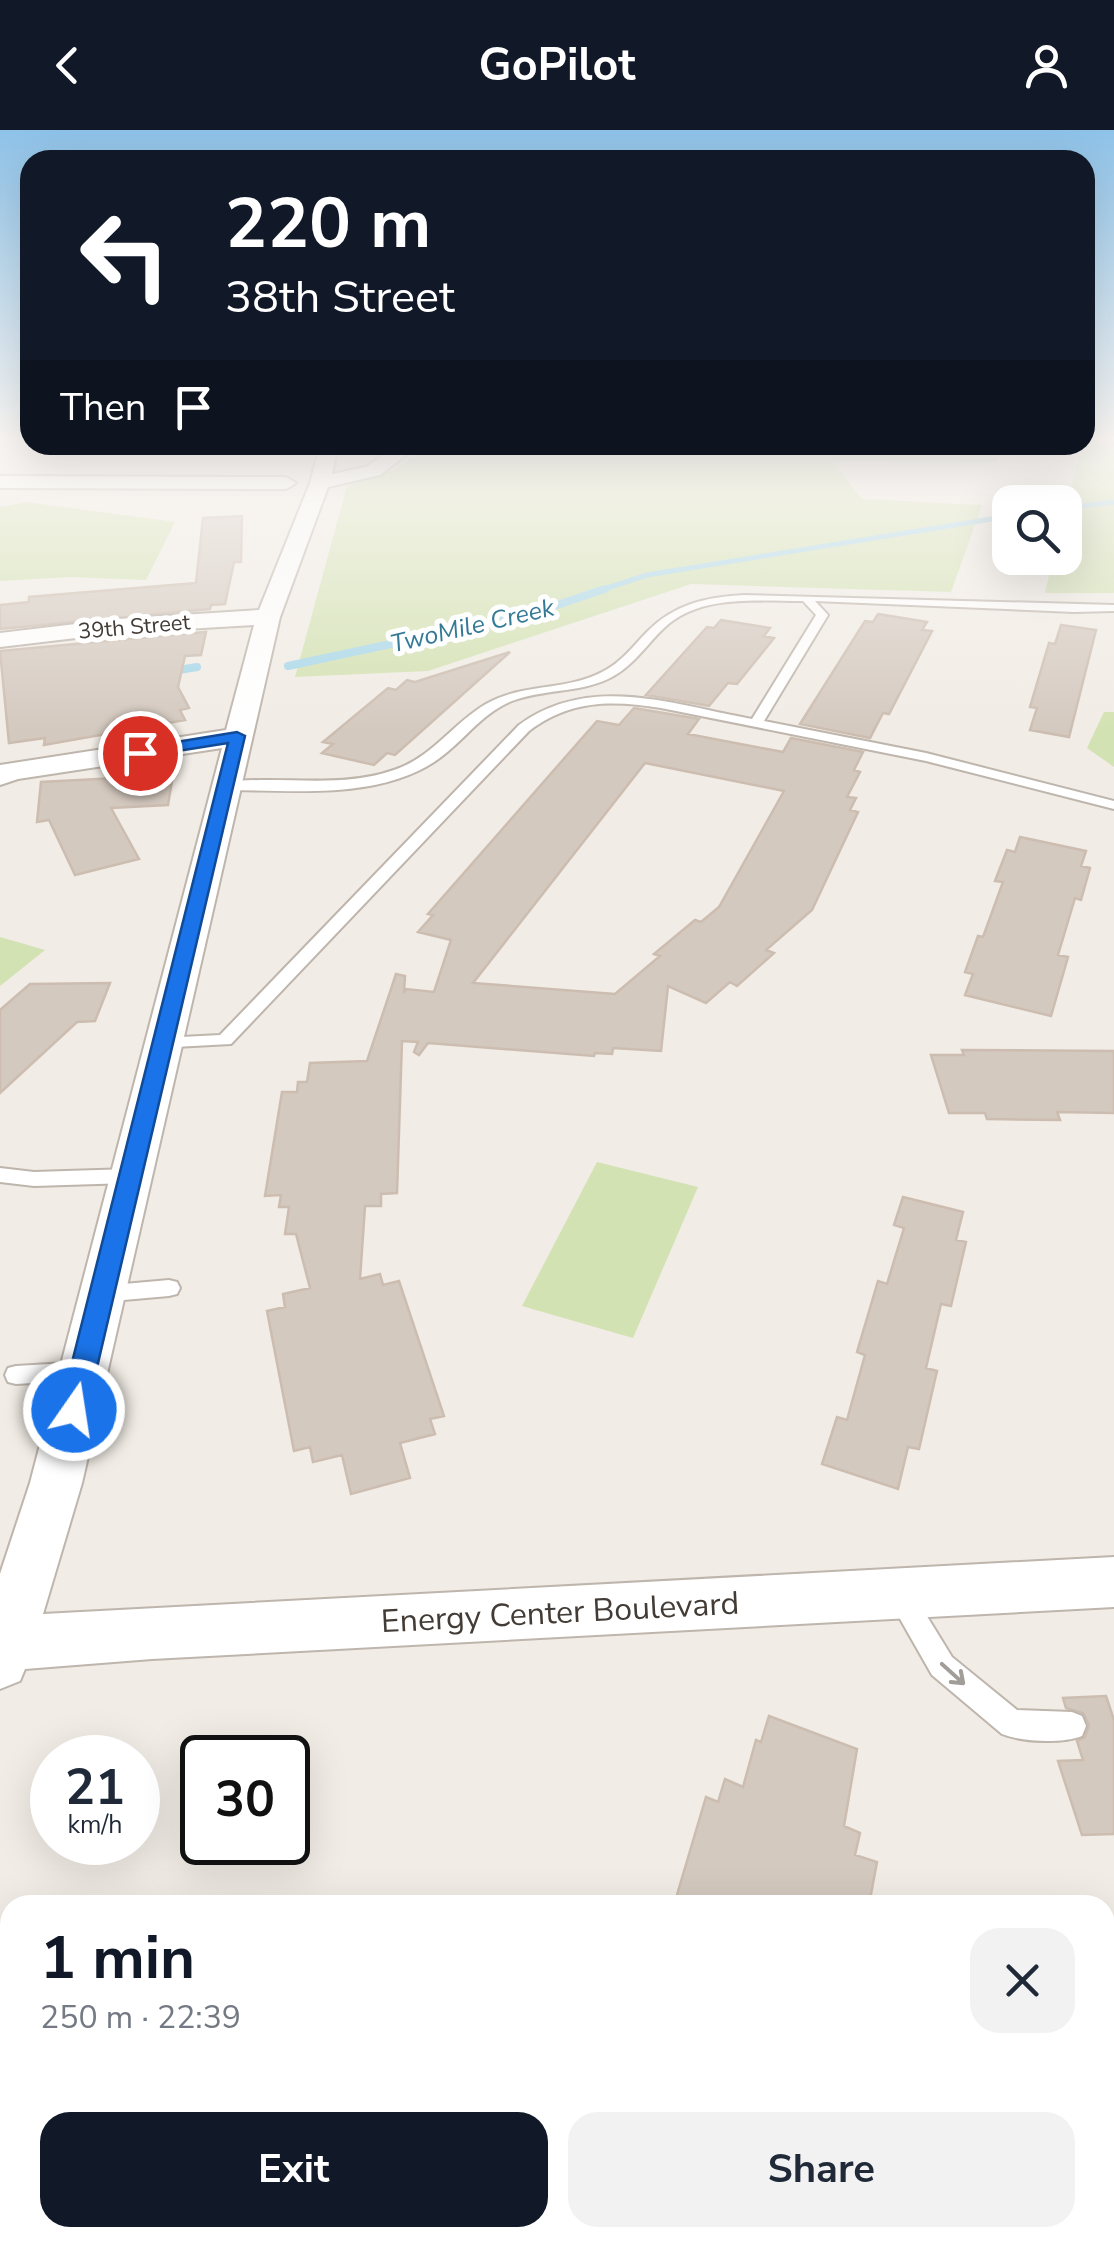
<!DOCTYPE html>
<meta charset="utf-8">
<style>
body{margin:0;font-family:"Nunito Sans",sans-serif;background:#f2f2f3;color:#1f2937;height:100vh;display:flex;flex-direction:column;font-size:38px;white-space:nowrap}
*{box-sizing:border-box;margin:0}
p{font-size:32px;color:#747a83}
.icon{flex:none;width:55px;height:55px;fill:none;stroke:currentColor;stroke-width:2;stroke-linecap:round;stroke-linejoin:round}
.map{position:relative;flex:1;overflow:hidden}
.drawer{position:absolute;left:0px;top:1765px;width:1115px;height:352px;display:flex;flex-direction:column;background:#fff;border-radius:30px 30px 0 0;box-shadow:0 10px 40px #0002}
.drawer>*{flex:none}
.top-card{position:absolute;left:20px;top:20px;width:1075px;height:305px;border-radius:30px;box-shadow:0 10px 40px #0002;background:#111827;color:#fff;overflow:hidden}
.tools{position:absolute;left:992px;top:355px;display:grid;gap:20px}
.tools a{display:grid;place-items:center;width:90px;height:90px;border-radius:20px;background:#fff;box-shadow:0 10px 40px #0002;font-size:50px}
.speed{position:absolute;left:30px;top:1605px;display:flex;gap:20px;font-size:50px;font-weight:700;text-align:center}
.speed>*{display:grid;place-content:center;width:130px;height:130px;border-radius:50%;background:#fff;box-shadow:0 10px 40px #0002;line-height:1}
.speed small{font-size:25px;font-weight:400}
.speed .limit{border:5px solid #111;border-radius:15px;background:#fff;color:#111}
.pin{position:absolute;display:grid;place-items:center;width:85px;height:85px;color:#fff;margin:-42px;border:5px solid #fff;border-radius:50%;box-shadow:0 2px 10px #0007}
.me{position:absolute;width:110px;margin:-55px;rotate:13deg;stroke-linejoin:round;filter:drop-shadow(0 0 8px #0008)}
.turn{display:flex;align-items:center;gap:35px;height:210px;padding:0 40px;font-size:45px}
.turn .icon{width:130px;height:130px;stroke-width:2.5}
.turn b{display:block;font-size:70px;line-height:85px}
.then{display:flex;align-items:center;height:95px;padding:0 40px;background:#0003;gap:20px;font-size:38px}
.round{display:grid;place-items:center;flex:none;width:105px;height:105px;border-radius:30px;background:#f2f2f3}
.overview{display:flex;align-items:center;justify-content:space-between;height:170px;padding:0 40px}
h1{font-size:60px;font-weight:700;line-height:75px;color:#111827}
.button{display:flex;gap:20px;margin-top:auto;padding:20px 40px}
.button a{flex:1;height:115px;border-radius:30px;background:#111827;color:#fff;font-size:40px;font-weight:700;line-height:115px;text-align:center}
.button a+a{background:#f2f2f3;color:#1f2937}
header{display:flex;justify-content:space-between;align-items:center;height:130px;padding:0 40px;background:#111827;color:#fff;font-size:45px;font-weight:700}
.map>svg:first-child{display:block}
</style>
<header><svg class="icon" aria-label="back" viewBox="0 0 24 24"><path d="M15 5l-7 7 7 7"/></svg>GoPilot<svg class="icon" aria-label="person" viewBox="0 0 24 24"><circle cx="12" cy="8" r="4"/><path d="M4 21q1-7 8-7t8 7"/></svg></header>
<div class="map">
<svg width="1114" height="2117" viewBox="0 0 1114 2117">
<rect width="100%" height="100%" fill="#f1ece5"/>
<!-- green -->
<path fill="#d3e2b2" d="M 1085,307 L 1114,307 L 1114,463 L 1045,463 L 1053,428 L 1065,428 L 1065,381 Z
M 533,315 L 1003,315 L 996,332 L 832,331 L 862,369 L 982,375 L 951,462 L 691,454 L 428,541 L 295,547 L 347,356 L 393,340 L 428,319 Z
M 26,372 L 175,392 L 146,450 L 70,447 L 0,451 L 0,377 Z
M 1104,582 L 1114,582 L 1114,637 L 1087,618 Z
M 0,807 L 45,820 L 0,856 Z
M 597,1032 L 698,1057 L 633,1208 L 522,1176 Z"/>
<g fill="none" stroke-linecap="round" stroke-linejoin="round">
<!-- stream-far1 -->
<path stroke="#a7d7e9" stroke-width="5" d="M 1065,378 L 1114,372
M 598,461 L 647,445 L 1010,386"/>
<!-- stream -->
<path stroke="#a7d7e9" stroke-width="8" d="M 288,536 L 530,484 L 605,459
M 167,542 L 197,537"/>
</g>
<!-- building -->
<path fill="#d4c9bf" stroke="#ccbdb0" stroke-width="2.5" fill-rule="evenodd" d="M 242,386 L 241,432 L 234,432 L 225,474 L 211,475 L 210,479 L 0,499 L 0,475 L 29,472 L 29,467 L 196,453 L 203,388 Z
M 878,484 L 927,492 L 922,500 L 932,501 L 889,584 L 883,583 L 870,608 L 800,594 L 865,491 L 873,492 Z
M 721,490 L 770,498 L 764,506 L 774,508 L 737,554 L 728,553 L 709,576 L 646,565 L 707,497 L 714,498 Z
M 1061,495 L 1096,500 L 1069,607 L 1030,600 L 1037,578 L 1030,577 L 1049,513 L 1055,514 Z
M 206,502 L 201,525 L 185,526 L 178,557 L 189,578 L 180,580 L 185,590 L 44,615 L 45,608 L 9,613 L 0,521 Z
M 510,522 L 395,625 L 387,623 L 374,635 L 322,623 L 333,614 L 323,612 L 388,558 L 396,560 L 407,550 L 415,552 Z
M 634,578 L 699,589 L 688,604 L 783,622 L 791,608 L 863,622 L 854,640 L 860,642 L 847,667 L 856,668 L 850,680 L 858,682 L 812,780 L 766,820 L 774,823 L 737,856 L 730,852 L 706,873 L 668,856 L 661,921 L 613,918 L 612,924 L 595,923 L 594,926 L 428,913 L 419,925 L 414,922 L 418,912 L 402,911 L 397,1063 L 381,1064 L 381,1076 L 365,1076 L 360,1149 L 380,1144 L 383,1155 L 399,1151 L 444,1286 L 430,1289 L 435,1304 L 400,1313 L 410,1348 L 351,1364 L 342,1325 L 313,1332 L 310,1317 L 294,1321 L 267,1181 L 285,1177 L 283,1164 L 310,1158 L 296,1104 L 285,1104 L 289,1077 L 279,1077 L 281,1065 L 265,1066 L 282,962 L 297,962 L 298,952 L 307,952 L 310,933 L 367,931 L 396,844 L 405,846 L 404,863 L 406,859 L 434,862 L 451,810 L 418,802 L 433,785 L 428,784 L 597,591 L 619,595 ZM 645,633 L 784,661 L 719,777 L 701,792 L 695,790 L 654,824 L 660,826 L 615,864 L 473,853 Z
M 173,645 L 168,675 L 111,678 L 139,729 L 75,745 L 49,690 L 37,692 L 41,652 Z
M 1020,707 L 1086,721 L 1081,736 L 1090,738 L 1081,770 L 1075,768 L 1058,825 L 1068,827 L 1051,886 L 965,865 L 973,844 L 965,842 L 978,806 L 983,807 L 1003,752 L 995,751 L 1007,720 L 1015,722 Z
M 110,853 L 95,891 L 77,892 L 0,963 L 0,880 L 30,854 Z
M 962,920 L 1114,921 L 1114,983 L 1057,982 L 1060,990 L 987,989 L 985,983 L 949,983 L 931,925 L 964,925 Z
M 903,1067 L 963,1082 L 956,1110 L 966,1112 L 951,1176 L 941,1174 L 926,1238 L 937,1241 L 919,1319 L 908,1317 L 898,1359 L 822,1334 L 837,1287 L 847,1290 L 865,1225 L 857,1222 L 878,1151 L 887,1154 L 904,1098 L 894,1095 Z
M 1106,1566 L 1114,1590 L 1114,1704 L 1082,1705 L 1058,1631 L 1083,1630 L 1077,1611 L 1085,1607 L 1089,1595 L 1083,1583 L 1066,1578 L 1063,1568 Z
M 769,1586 L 857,1619 L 844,1696 L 860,1703 L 855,1725 L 877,1732 L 869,1775 L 674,1775 L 706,1667 L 718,1672 L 725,1649 L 743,1657 L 756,1610 L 761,1612 Z"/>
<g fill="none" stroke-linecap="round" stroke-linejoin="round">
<!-- lane casing -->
<g stroke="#beb5ac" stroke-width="4">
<path id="lane" d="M 744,465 L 1114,475 L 1114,481 L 1074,482 L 815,471 L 828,485 L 764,591 L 926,623 L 1114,671 L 1114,679 L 926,631 L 661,578 C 611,570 570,570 529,601 L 231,914 L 156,918 L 153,914 L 162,908 L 220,905 L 519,595 C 591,543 673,575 752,589 L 816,485 L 803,471 C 757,471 700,464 664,498 C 646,515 632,538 608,549 C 578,563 543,559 512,571 C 480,584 462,614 434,632 C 375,670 292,660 225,660 L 218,656 L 220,653 C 278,644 337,660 394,640 C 433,627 452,594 486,574 C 522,553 566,561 602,542 C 621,533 633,516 647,502 C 674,474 707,467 744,465 Z
M 0,1038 L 34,1042 L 130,1039 L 140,1046 L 130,1053 L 34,1056 L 0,1052 Z
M 169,1150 L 177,1152 L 180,1158 L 177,1164 L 169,1166 L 101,1172 L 93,1170 L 90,1164 L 93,1158 L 101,1156 Z
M 83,1232 L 91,1235 L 94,1241 L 91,1247 L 83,1250 L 16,1254 L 8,1252 L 5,1245 L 8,1238 L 16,1236 Z
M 900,1454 L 909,1457 L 952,1527 L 1017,1580 L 1072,1582 L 1082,1586 L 1086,1596 L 1082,1606 C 1062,1614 1022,1612 1002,1604 L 932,1545 L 887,1466 L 891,1457 Z"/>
</g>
<!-- street casing -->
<g stroke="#beb5ac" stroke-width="4">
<path id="street" d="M 320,315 L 338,315 L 332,344 L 366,337 L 398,315 L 419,315 L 380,345 L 328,357 L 280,487 L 82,1353 L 43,1484 L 1114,1427 L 1114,1477 L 152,1529 L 25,1539 L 20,1551 L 0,1559 L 0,1444 L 30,1353 L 222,618 L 18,649 L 0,655 L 0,635 L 226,600 L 254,495 L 118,503 L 0,517 L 0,503 L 118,489 L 259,480 L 310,353 Z
M 0,346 L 286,347 L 296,353 L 286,359 L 0,358 Z"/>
</g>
<!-- lane -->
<use href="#lane" fill="#fff" fill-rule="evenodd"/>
<!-- street -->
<use href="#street" fill="#fff" fill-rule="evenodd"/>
</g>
<!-- one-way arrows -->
<defs><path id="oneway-shaft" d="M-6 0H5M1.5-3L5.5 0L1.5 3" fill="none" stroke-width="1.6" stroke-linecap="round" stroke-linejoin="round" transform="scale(2.5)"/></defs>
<use stroke="#a19e9a" href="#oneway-shaft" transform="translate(953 1544) rotate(42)"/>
<!-- sky -->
<linearGradient id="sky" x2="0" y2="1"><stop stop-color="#8ec2e8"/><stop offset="0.51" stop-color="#f9f6f3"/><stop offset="1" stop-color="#f9f6f3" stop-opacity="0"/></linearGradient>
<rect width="1114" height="603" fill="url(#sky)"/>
<!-- route -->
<path fill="#1a73e8" stroke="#114b97" stroke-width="2.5" d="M 237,602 L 245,606 L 87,1280 L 83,1288 L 74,1291 L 64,1288 L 60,1280 L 228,613 L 140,627 L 133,623 L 140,618 Z"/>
<g text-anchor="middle" stroke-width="10" stroke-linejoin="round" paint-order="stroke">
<!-- far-street labels -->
<g font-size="22" fill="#433c36" stroke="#fff">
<text transform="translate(134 496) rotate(-5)" y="8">39th Street</text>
</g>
<!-- far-water labels -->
<g font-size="25" font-style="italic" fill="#357a95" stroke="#fff">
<text transform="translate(472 495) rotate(-13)" y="9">TwoMile Creek</text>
</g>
<!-- near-street labels -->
<g font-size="32" fill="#433c36" stroke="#fff">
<text transform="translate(560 1482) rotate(-3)" y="11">Energy Center Boulevard</text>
</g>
</g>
</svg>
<div class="tools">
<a><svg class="icon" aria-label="search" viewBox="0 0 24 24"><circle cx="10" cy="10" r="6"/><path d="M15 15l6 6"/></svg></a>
</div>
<div class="speed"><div>21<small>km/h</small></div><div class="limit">30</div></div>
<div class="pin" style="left:140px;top:623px;background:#d93025"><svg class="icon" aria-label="arrive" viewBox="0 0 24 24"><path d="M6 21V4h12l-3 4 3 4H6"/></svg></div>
<svg class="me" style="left:74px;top:1280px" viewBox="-20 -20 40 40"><circle r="17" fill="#1a73e8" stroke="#fff" stroke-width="3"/><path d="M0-11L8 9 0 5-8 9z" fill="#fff"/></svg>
<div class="top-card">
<div class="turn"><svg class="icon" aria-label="left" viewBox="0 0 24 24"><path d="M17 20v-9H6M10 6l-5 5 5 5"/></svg><div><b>220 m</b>38th Street</div></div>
<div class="then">Then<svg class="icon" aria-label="arrive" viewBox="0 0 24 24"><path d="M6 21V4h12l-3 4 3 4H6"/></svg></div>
</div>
<section class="drawer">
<div class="overview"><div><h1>1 min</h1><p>250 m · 22:39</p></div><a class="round"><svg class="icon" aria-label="close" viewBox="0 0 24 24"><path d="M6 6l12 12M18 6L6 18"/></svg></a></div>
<div class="button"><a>Exit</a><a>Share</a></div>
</section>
</div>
